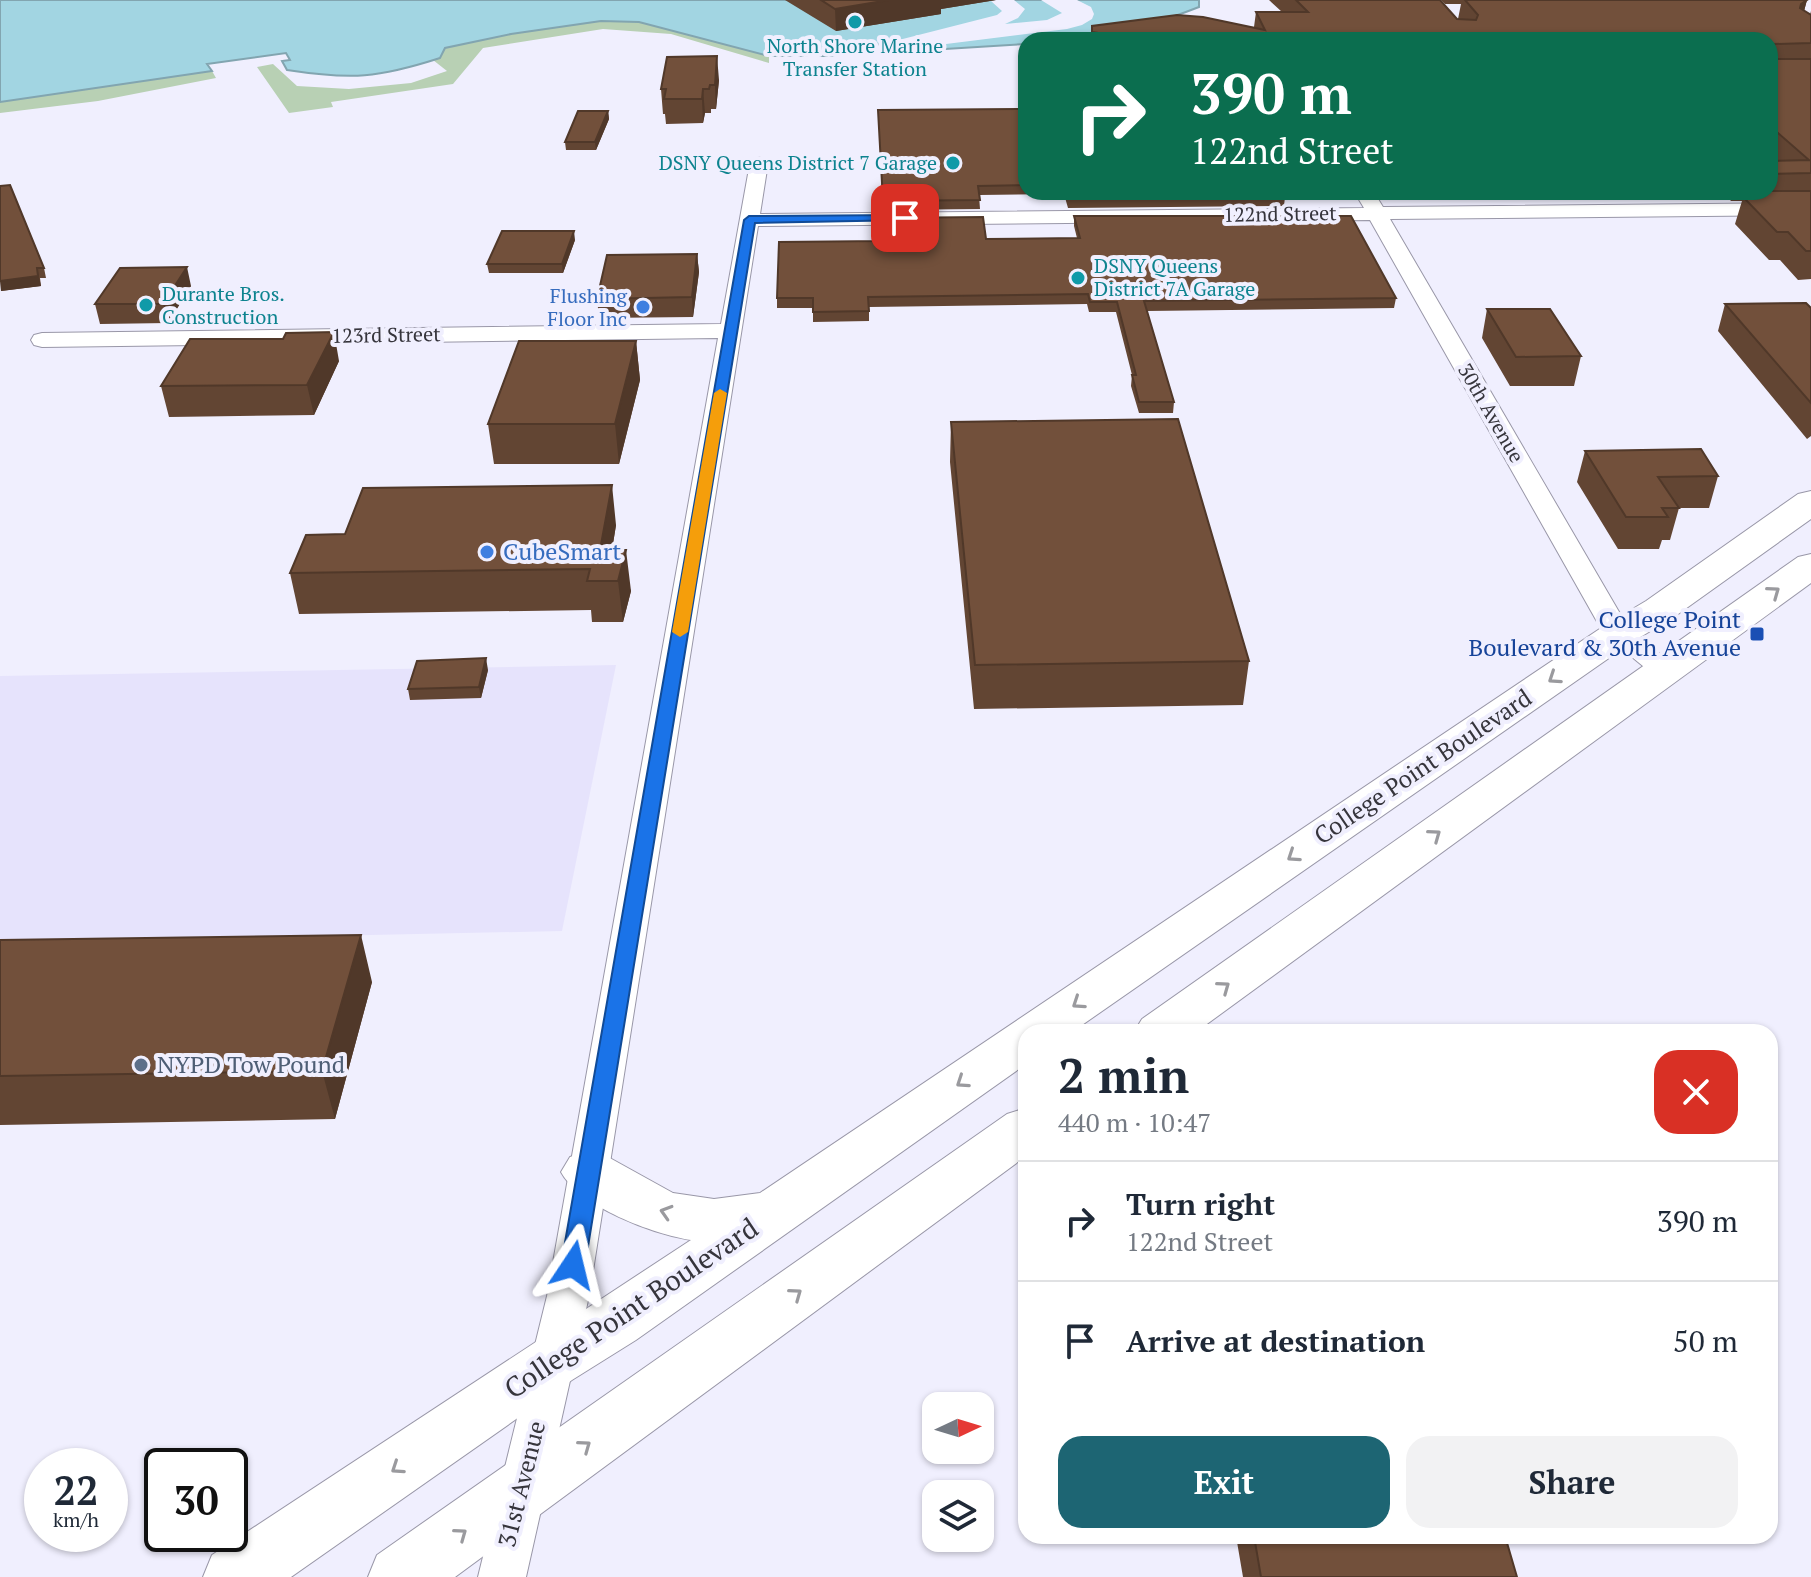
<!DOCTYPE html>
<meta charset="utf-8">
<style>
body{margin:0;font-family:"PT Serif",serif;background:#f2f2f3;color:#1f2937;height:100vh;display:flex;flex-direction:column;font-size:30px;white-space:nowrap}
*{box-sizing:border-box;margin:0}
p{font-size:26px;color:#747a83}
.icon{flex:none;width:44px;height:44px;fill:none;stroke:currentColor;stroke-width:2;stroke-linecap:round;stroke-linejoin:round}
.map{position:relative;flex:1;overflow:hidden}
.sheet{position:absolute;left:1018px;top:1024px;width:760px;height:520px;display:flex;flex-direction:column;background:#fff;border-radius:24px;box-shadow:0 2px 6px #0004}
.sheet>*{flex:none}
.hud{position:absolute;left:1018px;top:32px;width:760px;height:168px;border-radius:24px;box-shadow:0 2px 6px #0004;background:#0b6e4f;color:#fff;overflow:hidden}
.needle{width:52px;rotate:86deg}
.buttons{position:absolute;left:922px;top:1392px;display:grid;gap:16px}
.buttons a{display:grid;place-items:center;width:72px;height:72px;border-radius:16px;background:#fff;box-shadow:0 2px 6px #0004;font-size:40px}
.speed{position:absolute;left:24px;top:1448px;display:flex;gap:16px;font-size:40px;font-weight:700;text-align:center}
.speed>*{display:grid;place-content:center;width:104px;height:104px;border-radius:50%;background:#fff;box-shadow:0 2px 6px #0004;line-height:1}
.speed small{font-size:20px;font-weight:400}
.speed .limit{border:4px solid #111;border-radius:12px;background:#fff;color:#111}
.pin{position:absolute;display:grid;place-items:center;width:68px;height:68px;color:#fff;margin:-34px;border-radius:16px;box-shadow:0 4px 12px #0006}
.me{position:absolute;width:88px;margin:-44px;rotate:10deg;stroke-linejoin:round;filter:drop-shadow(0 0 6px #0008)}
.turn{display:flex;align-items:center;gap:28px;height:168px;padding:0 40px;font-size:36px}
.turn .icon{width:104px;height:104px;stroke-width:2.5}
.turn b{display:block;font-size:56px;line-height:68px}
.round{display:grid;place-items:center;flex:none;width:84px;height:84px;border-radius:24px;background:#f2f2f3}
.head{display:flex;align-items:center;justify-content:space-between;height:136px;padding:0 40px}
h1{font-size:48px;font-weight:600;line-height:60px}
.cta{display:flex;gap:16px;margin-top:auto;padding:16px 40px}
.cta a{flex:1;height:92px;border-radius:24px;background:#1d6573;color:#fff;font-size:32px;font-weight:600;line-height:92px;text-align:center}
.cta a+a{background:#f2f2f3;color:#1f2937}
ul{padding:0;list-style:none}
li{display:flex;align-items:center;gap:24px;height:120px;padding:0 40px;border-top:2px solid #e0e1e3}
li div{flex:1}
li b{display:block;font-size:30px}
li em{font-style:normal}
.map>svg:first-child{display:block}
</style>
<div class="map">
<svg width="1811" height="1577" viewBox="0 0 1811 1577">
<rect width="100%" height="100%" fill="#f0effe"/>
<!-- built -->
<path fill="#e6e3fc" d="M 616,665 L 562,931 L 0,943 L 0,676 Z"/>
<!-- green -->
<path fill="#b8d0b4" d="M 601,21 L 639,22 L 769,56 L 769,63 L 671,34 L 603,29 L 483,48 L 453,84 L 331,102 L 333,107 L 289,113 L 257,67 L 273,64 L 297,86 L 349,89 L 411,83 L 447,71 L 433,60 L 440,58 L 445,48 L 511,34 Z
M 212,71 L 216,78 L 98,101 L 0,113 L 0,102 Z"/>
<!-- water -->
<path fill="#a2d5e2" stroke="#82a5b0" stroke-width="2" d="M 0,0 L 1199,0 L 1199,7 C 1135,32 1095,40 1026,40 L 1026,44 L 945,49 L 884,43 L 832,56 L 769,56 L 639,22 L 601,21 L 511,34 L 445,48 L 440,58 C 378,78 352,80 287,70 L 282,61 L 290,60 L 286,53 L 207,64 L 212,71 L 0,102 Z"/>
<!-- pier -->
<path fill="#f0effe" d="M 995,0 L 1014,0 L 1025,9 L 1018,18 L 1005,24 L 1047,20 L 1062,13 L 1041,0 L 1077,0 L 1091,7 L 1094,14 L 1092,19 L 1082,25 L 1067,29 L 922,47 L 887,43 L 997,15 L 1002,11 L 991,1 Z"/>
<g fill="none" stroke-linecap="round" stroke-linejoin="round">
<!-- minor casing -->
<g stroke="#9997a8" stroke-width="2">
<path id="minor" d="M 759,157 L 768,163 L 760,214 L 1364,208 L 1358,198 L 1368,192 L 1375,194 L 1383,207 L 1811,203 L 1811,215 L 1390,219 L 1629,629 L 1680,670 L 1675,676 L 1665,679 L 1655,676 L 1604,634 L 1370,220 L 758,226 L 589,1296 L 526,1577 L 478,1577 L 547,1296 L 718,338 L 42,347 L 34,345 L 31,340 L 34,335 L 42,333 L 721,324 L 750,163 Z"/>
</g>
<!-- secondary casing -->
<g stroke="#9997a8" stroke-width="2">
<path id="secondary" d="M 1811,491 L 1811,519 L 1674,617 L 1632,642 L 1072,1032 L 1026,1032 L 1026,1064 L 636,1340 L 572,1380 L 291,1577 L 203,1577 L 212,1555 L 691,1240 C 653,1234 580,1207 561,1172 L 570,1157 L 589,1151 L 608,1157 L 673,1193 L 714,1199 L 760,1193 L 1604,626 L 1646,601 L 1798,494 Z
M 1811,554 L 1811,583 L 1196,1032 L 1134,1032 L 1142,1019 L 1798,557 Z
M 1026,1108 L 1026,1156 L 455,1577 L 368,1577 L 377,1555 L 1007,1114 Z"/>
</g>
<!-- minor -->
<use href="#minor" fill="#fff" fill-rule="evenodd"/>
<!-- secondary -->
<use href="#secondary" fill="#fff" fill-rule="evenodd"/>
</g>
<!-- wall -->
<path fill="#624533" d="M 785,0 L 996,0 L 941,9 L 941,14 L 836,31 Z
M 1269,0 L 1440,0 L 1457,19 L 1458,19 L 1461,4 L 1445,4 L 1441,0 L 1807,0 L 1804,11 L 1810,15 L 1811,11 L 1811,279 L 1798,280 L 1780,260 L 1769,260 L 1735,224 L 1742,201 L 1731,201 L 1723,192 L 1770,192 L 1770,161 L 1774,161 L 1770,158 L 1770,40 L 1091,40 L 1092,26 L 1254,27 L 1256,12 L 1282,12 Z
M 719,80 L 716,109 L 711,109 L 711,113 L 705,113 L 703,123 L 666,124 L 665,114 L 663,114 L 661,89 Z
M 1026,109 L 1026,192 L 1283,192 L 1285,197 L 1284,206 L 1068,208 L 1064,194 L 979,195 L 980,209 L 883,210 L 878,110 Z
M 608,111 L 609,119 L 596,150 L 566,150 L 565,142 Z
M 0,186 L 44,268 L 46,278 L 40,278 L 41,286 L 1,291 Z
M 1396,192 L 1517,192 L 1517,195 L 1399,197 Z
M 1074,216 L 1396,298 L 1394,308 L 1147,311 L 1174,402 L 1173,413 L 1139,413 L 1131,386 L 1132,375 L 1116,312 L 1089,312 L 1087,304 L 869,307 L 869,321 L 813,322 L 813,308 L 777,308 L 777,298 L 884,241 L 1077,238 L 1074,226 Z
M 575,240 L 563,273 L 489,273 L 487,264 Z
M 697,254 L 699,272 L 693,317 L 599,318 L 597,299 Z
M 191,286 L 168,323 L 100,324 L 95,304 Z
M 1725,304 L 1811,308 L 1811,436 L 1807,439 L 1718,331 Z
M 1487,309 L 1581,356 L 1574,386 L 1510,386 L 1482,338 Z
M 636,341 L 640,380 L 619,464 L 494,464 L 488,424 Z
M 339,361 L 314,415 L 169,417 L 161,386 Z
M 951,422 L 1249,661 L 1243,705 L 974,709 L 950,462 Z
M 1585,451 L 1718,476 L 1709,508 L 1679,508 L 1670,540 L 1662,540 L 1659,549 L 1618,549 L 1577,482 Z
M 616,525 L 612,550 L 631,591 L 623,622 L 592,622 L 591,610 L 299,614 L 290,573 L 345,534 Z
M 488,670 L 481,698 L 410,700 L 408,689 Z
M 0,940 L 372,982 L 335,1119 L 0,1125 Z
M 1236,1536 L 1505,1536 L 1517,1577 L 1243,1577 Z"/>
<!-- shaded-wall -->
<path fill="#503829" d="M 889,0 L 996,0 L 941,9 L 941,14 L 836,31 L 835,9 Z
M 1807,0 L 1801,22 L 1801,4 Z
M 717,56 L 719,80 L 716,109 L 715,85 Z
M 703,89 L 705,113 L 703,123 L 702,99 Z
M 608,111 L 609,119 L 596,150 L 595,142 Z
M 574,231 L 575,240 L 563,273 L 562,264 Z
M 697,254 L 699,272 L 693,317 L 692,297 Z
M 187,267 L 191,286 L 168,323 L 163,304 Z
M 37,268 L 41,286 L 1,291 L 0,281 Z
M 334,332 L 339,361 L 314,415 L 307,385 Z
M 636,341 L 640,380 L 619,464 L 615,424 Z
M 612,485 L 616,525 L 607,581 L 600,550 Z
M 626,550 L 631,591 L 623,622 L 618,581 Z
M 486,658 L 488,670 L 481,698 L 479,687 Z
M 361,935 L 372,982 L 335,1119 L 322,1071 Z"/>
<!-- building -->
<path fill="#72503b" stroke="#503829" stroke-width="2" d="M 821,0 L 889,0 L 835,9 Z
M 1296,0 L 1440,0 L 1457,19 L 1476,20 L 1478,15 L 1465,0 L 1807,0 L 1801,4 L 1800,8 L 1811,15 L 1811,43 L 1774,44 L 1773,56 L 1777,59 L 1811,59 L 1811,173 L 1770,174 L 1770,161 L 1809,160 L 1770,126 L 1770,40 L 1143,40 L 1092,32 L 1092,26 L 1177,15 L 1203,17 L 1265,30 L 1256,12 L 1308,12 Z
M 717,56 L 715,85 L 710,85 L 709,89 L 703,89 L 702,99 L 664,99 L 666,89 L 661,89 L 667,57 Z
M 1026,109 L 1026,185 L 978,186 L 980,200 L 883,201 L 878,110 Z
M 578,111 L 608,111 L 595,142 L 565,142 Z
M 10,185 L 44,268 L 37,268 L 38,276 L 0,281 L 0,186 Z
M 1770,191 L 1811,191 L 1811,251 L 1806,251 L 1788,232 L 1777,232 L 1743,197 L 1761,196 L 1756,192 Z
M 1067,192 L 1283,192 L 1285,197 L 1069,199 Z
M 1074,216 L 1351,216 L 1396,298 L 1144,301 L 1174,402 L 1139,402 L 1132,375 L 1136,375 L 1117,302 L 1090,302 L 1088,294 L 868,297 L 869,311 L 813,312 L 813,298 L 777,298 L 779,242 L 884,241 L 883,218 L 983,217 L 986,239 L 1080,238 Z
M 502,231 L 574,231 L 562,264 L 487,264 Z
M 697,254 L 692,297 L 597,299 L 607,255 Z
M 187,267 L 163,304 L 95,304 L 120,268 Z
M 1806,303 L 1811,308 L 1811,403 L 1725,304 Z
M 1487,309 L 1550,309 L 1581,356 L 1516,357 Z
M 334,332 L 307,385 L 161,386 L 190,339 L 283,339 L 286,333 Z
M 519,341 L 636,341 L 615,424 L 488,424 Z
M 1178,419 L 1249,661 L 975,665 L 951,422 Z
M 1701,449 L 1718,476 L 1658,477 L 1679,508 L 1662,508 L 1668,517 L 1626,517 L 1585,451 Z
M 612,485 L 600,550 L 626,550 L 618,581 L 587,581 L 590,569 L 290,573 L 306,535 L 345,534 L 363,488 Z
M 486,658 L 479,687 L 408,689 L 417,661 Z
M 361,935 L 322,1071 L 0,1076 L 0,940 Z
M 1254,1536 L 1505,1536 L 1517,1577 L 1261,1577 Z"/>
<!-- one-way arrows -->
<defs><path id="oneway-chevron" d="M-2-3.5L2.5 0L-2 3.5" fill="none" stroke-width="1.6" stroke-linecap="round" stroke-linejoin="round" transform="scale(2)"/></defs>
<g stroke="#9a9a9e">
<use href="#oneway-chevron" transform="translate(1774 592) rotate(-36)"/>
<use href="#oneway-chevron" transform="translate(1554 678) rotate(146)"/>
<use href="#oneway-chevron" transform="translate(1435 835) rotate(-36)"/>
<use href="#oneway-chevron" transform="translate(1293 856) rotate(146)"/>
<use href="#oneway-chevron" transform="translate(1224 987) rotate(-36)"/>
<use href="#oneway-chevron" transform="translate(1078 1003) rotate(146)"/>
<use href="#oneway-chevron" transform="translate(962 1082) rotate(146)"/>
<use href="#oneway-chevron" transform="translate(666 1212) rotate(-163)"/>
<use href="#oneway-chevron" transform="translate(796 1294) rotate(-36)"/>
<use href="#oneway-chevron" transform="translate(585 1446) rotate(-36)"/>
<use href="#oneway-chevron" transform="translate(397 1468) rotate(146)"/>
<use href="#oneway-chevron" transform="translate(461 1534) rotate(-36)"/>
</g>
<!-- route -->
<path fill="#1a73e8" stroke="#114b97" stroke-width="2" d="M 905,215 L 909,216 L 909,220 L 755,223 L 585,1265 L 581,1271 L 573,1274 L 564,1271 L 561,1265 L 744,220 L 749,216 Z"/>
<!-- slow -->
<path fill="#f59e0b" d="M 720,389 L 727,393 L 688,632 L 680,637 L 672,632 L 714,393 Z"/>
<!-- markers -->
<g fill="#0f9aa8" stroke="#f0effe" stroke-width="3">
<circle cx="855" cy="22" r="8"/>
<circle cx="953" cy="163" r="8"/>
<circle cx="1078" cy="278" r="8"/>
<circle cx="146" cy="305" r="8"/>
</g>
<g fill="#3f7fe0" stroke="#f0effe" stroke-width="3">
<circle cx="643" cy="307" r="8"/>
<circle cx="487" cy="552" r="8"/>
</g>
<rect fill="#1a4fb4" stroke="#f0effe" stroke-width="3" x="1749" y="626" width="16" height="16" rx="4"/>
<circle fill="#5c6f8a" stroke="#f0effe" stroke-width="3" cx="141" cy="1065" r="8"/>
<g text-anchor="middle" stroke-width="8" stroke-linejoin="round" paint-order="stroke">
<!-- far-culture labels -->
<g font-size="20" fill="#0d838f" stroke="#f0effe" text-anchor="start">
<text x="855" y="53" text-anchor="middle">North Shore Marine<tspan x="855" dy="23">Transfer Station</tspan></text>
<text x="937" y="170" text-anchor="end">DSNY Queens District 7 Garage</text>
<text x="1094" y="273">DSNY Queens<tspan x="1094" dy="23">District 7A Garage</tspan></text>
<text x="162" y="301">Durante Bros.<tspan x="162" dy="23">Construction</tspan></text>
</g>
<!-- far-street labels -->
<g font-size="20" fill="#36353c" stroke="#f0effe">
<text transform="translate(1280 214) rotate(-1)" y="7">122nd Street</text>
<text transform="translate(386 335) rotate(-1)" y="7">123rd Street</text>
<text transform="translate(1491 413) rotate(60)" y="7">30th Avenue</text>
</g>
<!-- far-shop labels -->
<g font-size="20" fill="#366cbe" stroke="#f0effe" text-anchor="end">
<text x="627" y="303">Flushing<tspan x="627" dy="23">Floor Inc</tspan></text>
</g>
<!-- shop labels -->
<g font-size="24" fill="#366cbe" stroke="#f0effe" text-anchor="start">
<text x="503" y="560">CubeSmart</text>
</g>
<!-- transit labels -->
<g font-size="24" fill="#164399" stroke="#f0effe" text-anchor="end">
<text x="1741" y="628">College Point<tspan x="1741" dy="28">Boulevard &amp; 30th Avenue</tspan></text>
</g>
<!-- street labels -->
<g font-size="24" fill="#36353c" stroke="#f0effe">
<text transform="translate(1423 767) rotate(-34)" y="8">College Point Boulevard</text>
<text transform="translate(522 1484) rotate(-76)" y="8">31st Avenue</text>
</g>
<!-- service labels -->
<g font-size="24" fill="#4e5e75" stroke="#f0effe" text-anchor="start">
<text x="157" y="1073">NYPD Tow Pound</text>
</g>
<!-- near-street labels -->
<g font-size="28" fill="#36353c" stroke="#f0effe">
<text transform="translate(631 1308) rotate(-34)" y="10">College Point Boulevard</text>
</g>
</g>
</svg>
<div class="buttons">
<a><svg class="needle" viewBox="-14 -14 28 28"><path d="M0-13l5 13h-10z" fill="#e53935"/><path d="M0 13l5-13h-10z" fill="#747a83"/></svg></a>
<a><svg class="icon" aria-label="layers" viewBox="0 0 24 24"><path d="M12 4l9 5-9 5-9-5zM3 14l9 5 9-5"/></svg></a>
</div>
<div class="speed"><div>22<small>km/h</small></div><div class="limit">30</div></div>
<div class="pin" style="left:905px;top:218px;background:#d93025"><svg class="icon" aria-label="arrive" viewBox="0 0 24 24"><path d="M6 21V4h12l-3 4 3 4H6"/></svg></div>
<svg class="me" style="left:573px;top:1265px" viewBox="-20 -20 40 40"><path d="M0-17L14 15 0 8-14 15z" fill="#1a73e8" stroke="#fff" stroke-width="4"/></svg>
<div class="hud">
<div class="turn"><svg class="icon" aria-label="right" viewBox="0 0 24 24"><path d="M7 20v-9h11M14 6l5 5-5 5"/></svg><div><b>390 m</b>122nd Street</div></div>
</div>
<section class="sheet">
<div class="head"><div><h1>2 min</h1><p>440 m · 10:47</p></div><a class="round" style="background:#d93025;color:#fff"><svg class="icon" aria-label="close" viewBox="0 0 24 24"><path d="M6 6l12 12M18 6L6 18"/></svg></a></div>
<ul>
<li><svg class="icon" aria-label="right" viewBox="0 0 24 24"><path d="M7 20v-9h11M14 6l5 5-5 5"/></svg><div><b>Turn right</b><p>122nd Street</p></div><em>390 m</em></li>
<li><svg class="icon" aria-label="arrive" viewBox="0 0 24 24"><path d="M6 21V4h12l-3 4 3 4H6"/></svg><div><b>Arrive at destination</b></div><em>50 m</em></li>
</ul>
<div class="cta"><a>Exit</a><a>Share</a></div>
</section>
</div>
